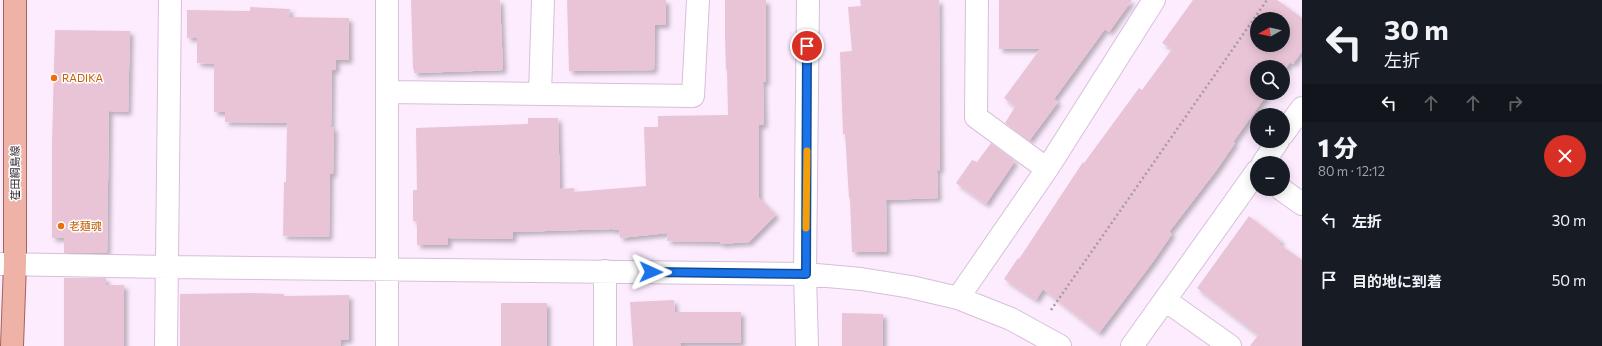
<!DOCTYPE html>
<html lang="ja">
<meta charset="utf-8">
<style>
body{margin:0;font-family:Commissioner,"Noto Sans JP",sans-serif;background:#242831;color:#f1f3f6;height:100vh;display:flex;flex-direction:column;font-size:15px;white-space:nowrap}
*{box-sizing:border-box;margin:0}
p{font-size:13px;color:#9ea1a6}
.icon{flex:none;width:22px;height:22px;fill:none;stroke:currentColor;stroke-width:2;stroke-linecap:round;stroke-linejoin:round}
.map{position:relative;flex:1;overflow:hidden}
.sheet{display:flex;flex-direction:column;background:#171b24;width:300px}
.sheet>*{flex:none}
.banner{background:#171b24;color:#f1f3f6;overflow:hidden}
.needle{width:26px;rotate:262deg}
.tools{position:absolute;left:1250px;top:12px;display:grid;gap:8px}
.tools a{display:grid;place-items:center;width:40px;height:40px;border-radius:50%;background:#171b24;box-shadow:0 2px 10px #0003;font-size:20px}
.pin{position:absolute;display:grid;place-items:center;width:34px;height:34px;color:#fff;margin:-17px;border:2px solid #fff;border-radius:50%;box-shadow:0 1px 4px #0007}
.me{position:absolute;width:44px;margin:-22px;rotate:91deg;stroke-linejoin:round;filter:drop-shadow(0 0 3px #0008)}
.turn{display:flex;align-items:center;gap:14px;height:84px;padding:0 16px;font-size:18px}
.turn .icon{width:52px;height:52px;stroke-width:2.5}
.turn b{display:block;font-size:28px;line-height:34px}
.lanes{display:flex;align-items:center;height:38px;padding:0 16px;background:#0003;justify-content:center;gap:20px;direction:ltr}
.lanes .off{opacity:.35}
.round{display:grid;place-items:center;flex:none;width:42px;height:42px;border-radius:21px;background:#242831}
.headline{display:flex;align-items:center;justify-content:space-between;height:68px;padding:0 16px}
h1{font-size:24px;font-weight:800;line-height:30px}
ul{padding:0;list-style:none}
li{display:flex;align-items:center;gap:12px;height:60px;padding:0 16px}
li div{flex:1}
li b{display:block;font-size:15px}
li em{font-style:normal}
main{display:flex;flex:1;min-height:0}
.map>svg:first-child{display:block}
</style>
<main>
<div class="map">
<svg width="1302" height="346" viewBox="0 0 1302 346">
<defs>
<filter id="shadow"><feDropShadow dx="3.5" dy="3.5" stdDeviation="2" flood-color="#0004"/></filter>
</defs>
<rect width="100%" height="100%" fill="#fdecfe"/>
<!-- building -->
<path fill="#e9c4d7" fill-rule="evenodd" filter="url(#shadow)" d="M 411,0 L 500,0 L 503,70 L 414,73 L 414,69 L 413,69 Z
M 567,0 L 666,0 L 666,25 L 655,25 L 654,70 L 569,71 Z
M 725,0 L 766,0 L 766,82 L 763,82 L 764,125 L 759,125 L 759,198 L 776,215 L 749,242 L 720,244 L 720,242 L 667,241 L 668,233 L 620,238 L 619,230 L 612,230 L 612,229 L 513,232 L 513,239 L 448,238 L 448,245 L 417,245 L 417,221 L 413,221 L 413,190 L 417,190 L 416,128 L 528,124 L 528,118 L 558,118 L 560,189 L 574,188 L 574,192 L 646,186 L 644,127 L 658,127 L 658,116 L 728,115 L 727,70 L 726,70 L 725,39 Z
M 860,0 L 939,0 L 940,171 L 937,169 L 938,198 L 886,200 L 887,252 L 852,252 L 850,198 L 849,198 L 845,134 L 843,134 L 840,52 L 852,51 L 848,7 L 861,6 Z
M 999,0 L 1132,0 L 1109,32 L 1105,29 L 1054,99 L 1058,102 L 1029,141 L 1005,123 L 1015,107 L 1004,98 L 1040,49 L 999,49 Z
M 1193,0 L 1277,0 L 1302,18 L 1302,51 L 1293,64 L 1290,62 L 1283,72 L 1283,67 L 1257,67 L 1257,93 L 1268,93 L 1233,142 L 1235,143 L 1218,168 L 1169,232 L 1172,234 L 1152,263 L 1099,333 L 1043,289 L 1036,300 L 1004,279 L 1018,258 L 1019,259 L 1083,162 L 1084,163 L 1139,88 L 1142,90 L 1172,49 L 1162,43 ZM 1257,19 L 1283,19 L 1283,45 L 1257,45 Z
M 250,7 L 290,9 L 289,17 L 349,18 L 349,60 L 336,60 L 336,70 L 332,70 L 331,127 L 334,128 L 333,174 L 330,174 L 329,237 L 283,236 L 284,182 L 286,182 L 287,123 L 225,122 L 225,112 L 214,112 L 214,64 L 197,63 L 197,38 L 187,38 L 187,10 L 250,11 Z
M 55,30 L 130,31 L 128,112 L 109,111 L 107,253 L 64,253 L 64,238 L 52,238 L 52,142 Z
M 991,143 L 1015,161 L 986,204 L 956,183 L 972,160 L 977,162 Z
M 1249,216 L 1281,241 L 1279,244 L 1302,260 L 1302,346 L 1250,346 L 1258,335 L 1197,288 Z
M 64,278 L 106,278 L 106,285 L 124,285 L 124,346 L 64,346 Z
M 254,293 L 284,294 L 284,296 L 349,295 L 349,340 L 340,340 L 341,346 L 180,346 L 180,294 Z
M 674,300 L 675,312 L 741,312 L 741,343 L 680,343 L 681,346 L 633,346 L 630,302 Z
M 501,303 L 547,303 L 547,346 L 501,346 Z
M 842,313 L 883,314 L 883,346 L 842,346 Z"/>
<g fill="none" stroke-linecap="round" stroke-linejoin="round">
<!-- minor casing -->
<g stroke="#d8bedb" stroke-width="24">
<path id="minor" d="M 977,0 L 976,117 L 1047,169
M 387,92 L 693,96 L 698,0
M 540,94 L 543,0
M 1283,134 L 1302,108
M 1263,163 L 1278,141
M 1281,189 L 1302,204
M 0,264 L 167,267 L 805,274 L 861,279 L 911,287 L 958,298 L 1011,319 L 1060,346
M 958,298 L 1047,169 L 1154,0
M 1165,300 L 1230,346
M 166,346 L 170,0
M 387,346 L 387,0
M 605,346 L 605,271
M 807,346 L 805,274 L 808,0
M 1132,346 L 1257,171"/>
</g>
<!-- major casing -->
<g stroke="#a66158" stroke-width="24">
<path id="major" d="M 12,346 L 15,264 L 15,0"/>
</g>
<!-- path -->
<path stroke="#a799a8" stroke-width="2.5" stroke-dasharray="2 3" stroke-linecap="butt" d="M 1051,310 L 1267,0"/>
<!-- minor -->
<use href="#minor" stroke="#fff" stroke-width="22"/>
<!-- major -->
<use href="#major" stroke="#efb2a6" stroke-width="22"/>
</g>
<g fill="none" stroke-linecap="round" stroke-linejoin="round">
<!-- route casing -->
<g stroke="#114b97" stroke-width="10">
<path id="route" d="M 651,272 L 806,274 L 807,46"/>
</g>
<!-- route -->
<use href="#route" stroke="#1a73e8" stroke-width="7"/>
<!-- slow -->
<path stroke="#f59e0b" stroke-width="7" d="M 806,228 L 807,151"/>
</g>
<!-- markers -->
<g fill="#e8710a" stroke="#fff" stroke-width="1.5">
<circle cx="54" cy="78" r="4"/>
<circle cx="61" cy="226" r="4"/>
</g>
<g text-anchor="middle" stroke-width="3" stroke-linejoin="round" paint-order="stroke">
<!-- food labels -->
<g font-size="11" fill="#c56008" stroke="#fff" text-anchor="start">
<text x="62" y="82">RADIKA</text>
<text x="69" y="230">老麺魂</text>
</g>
<!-- street labels -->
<g font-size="11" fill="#342a35" stroke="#fff">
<text transform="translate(15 173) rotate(-90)" y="4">荏田綱島線</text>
</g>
</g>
</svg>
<div class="tools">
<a><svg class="needle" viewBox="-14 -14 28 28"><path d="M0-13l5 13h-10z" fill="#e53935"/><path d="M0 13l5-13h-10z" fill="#9ea1a6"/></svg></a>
<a><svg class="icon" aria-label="search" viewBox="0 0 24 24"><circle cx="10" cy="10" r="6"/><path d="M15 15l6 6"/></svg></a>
<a>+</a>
<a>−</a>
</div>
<div class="pin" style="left:807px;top:46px;background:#d93025"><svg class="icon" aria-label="arrive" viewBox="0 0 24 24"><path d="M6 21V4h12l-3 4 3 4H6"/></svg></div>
<svg class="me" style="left:651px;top:272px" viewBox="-20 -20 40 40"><path d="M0-17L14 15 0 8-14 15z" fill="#1a73e8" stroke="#fff" stroke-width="4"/></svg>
</div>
<section class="sheet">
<div class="banner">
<div class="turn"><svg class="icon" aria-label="left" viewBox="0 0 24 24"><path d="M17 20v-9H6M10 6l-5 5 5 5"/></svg><div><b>30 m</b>左折</div></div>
<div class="lanes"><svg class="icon" aria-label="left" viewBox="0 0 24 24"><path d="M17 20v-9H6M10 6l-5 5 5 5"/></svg><svg class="icon off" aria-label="ahead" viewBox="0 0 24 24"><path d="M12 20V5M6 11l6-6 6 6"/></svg><svg class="icon off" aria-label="ahead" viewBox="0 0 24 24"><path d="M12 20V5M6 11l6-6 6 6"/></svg><svg class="icon off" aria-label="right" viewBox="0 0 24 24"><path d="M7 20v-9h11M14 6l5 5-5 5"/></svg></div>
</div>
<div class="headline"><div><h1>1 分</h1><p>80 m · 12:12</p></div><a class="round" style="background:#d93025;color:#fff"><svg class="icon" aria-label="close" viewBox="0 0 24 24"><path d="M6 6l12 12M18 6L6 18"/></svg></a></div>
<ul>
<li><svg class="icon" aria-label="left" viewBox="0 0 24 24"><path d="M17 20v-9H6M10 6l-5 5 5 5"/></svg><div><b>左折</b></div><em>30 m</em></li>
<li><svg class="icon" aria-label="arrive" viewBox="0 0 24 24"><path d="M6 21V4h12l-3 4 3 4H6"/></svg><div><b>目的地に到着</b></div><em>50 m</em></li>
</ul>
</section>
</main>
